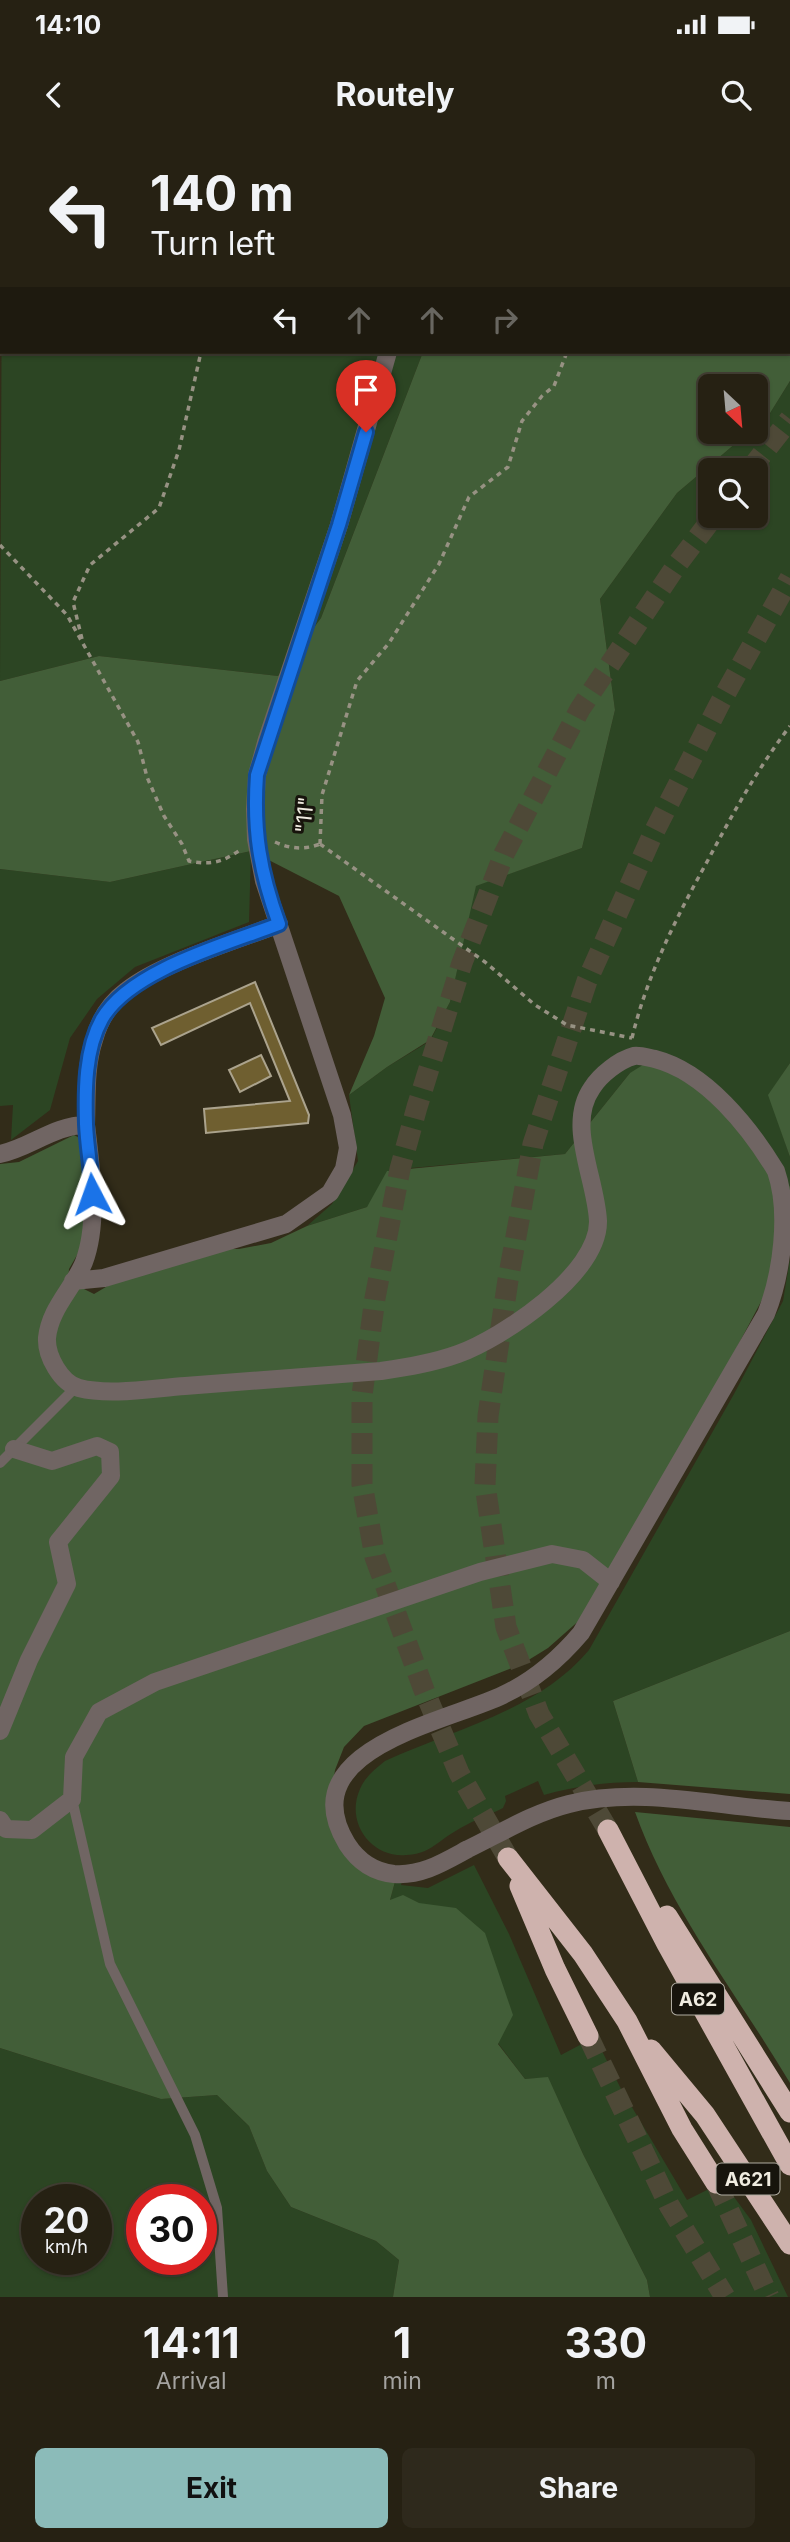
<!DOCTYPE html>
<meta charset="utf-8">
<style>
body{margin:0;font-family:Inter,sans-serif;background:#2e291c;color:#f1f3f6;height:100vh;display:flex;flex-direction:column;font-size:26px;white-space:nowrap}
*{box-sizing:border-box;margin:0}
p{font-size:23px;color:#a4a3a0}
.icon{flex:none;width:38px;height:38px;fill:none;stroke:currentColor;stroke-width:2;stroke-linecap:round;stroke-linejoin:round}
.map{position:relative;height:2157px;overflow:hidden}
.panel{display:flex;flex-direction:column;background:#262113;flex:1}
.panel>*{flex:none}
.banner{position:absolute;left:0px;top:0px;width:791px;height:214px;box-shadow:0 2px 5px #0004,0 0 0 2px #423e33;background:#262113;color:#f1f3f6;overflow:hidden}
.needle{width:46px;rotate:154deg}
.tools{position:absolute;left:698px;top:234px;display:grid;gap:14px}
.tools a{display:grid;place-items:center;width:70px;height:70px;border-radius:10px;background:#262113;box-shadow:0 2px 5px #0004,0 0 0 2px #423e33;font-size:35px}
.speed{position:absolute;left:21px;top:2044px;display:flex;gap:14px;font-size:35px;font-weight:700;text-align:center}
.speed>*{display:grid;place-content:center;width:91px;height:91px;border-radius:50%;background:#262113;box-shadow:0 2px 5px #0004,0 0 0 2px #423e33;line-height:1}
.speed small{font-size:18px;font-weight:400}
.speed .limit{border:10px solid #d22;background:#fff;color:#111}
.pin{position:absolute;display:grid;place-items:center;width:60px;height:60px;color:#fff;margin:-72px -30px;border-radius:50% 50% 50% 0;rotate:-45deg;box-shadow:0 0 7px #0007}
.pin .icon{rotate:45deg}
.me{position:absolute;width:77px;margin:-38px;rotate:356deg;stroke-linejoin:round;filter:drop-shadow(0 0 5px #0008)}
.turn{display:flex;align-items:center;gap:24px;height:147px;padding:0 35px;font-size:32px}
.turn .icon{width:91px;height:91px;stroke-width:2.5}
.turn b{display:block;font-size:49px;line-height:60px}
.lanes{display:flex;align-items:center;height:66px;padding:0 35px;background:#0003;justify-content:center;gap:35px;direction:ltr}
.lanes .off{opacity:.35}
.eta{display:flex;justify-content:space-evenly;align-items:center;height:119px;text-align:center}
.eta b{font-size:42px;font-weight:700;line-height:49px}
.action{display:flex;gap:14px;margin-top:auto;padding:14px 35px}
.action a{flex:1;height:80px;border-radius:10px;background:#8bbbb9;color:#111;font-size:28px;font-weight:700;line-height:80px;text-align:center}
.action a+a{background:#2e291c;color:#f1f3f6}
.status{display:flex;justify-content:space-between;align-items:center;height:49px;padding:0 35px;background:#262113;direction:ltr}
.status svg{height:19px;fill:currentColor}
header{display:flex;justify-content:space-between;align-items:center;height:91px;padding:0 35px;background:#262113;font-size:32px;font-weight:700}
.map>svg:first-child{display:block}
</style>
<div class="status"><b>14:10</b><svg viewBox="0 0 49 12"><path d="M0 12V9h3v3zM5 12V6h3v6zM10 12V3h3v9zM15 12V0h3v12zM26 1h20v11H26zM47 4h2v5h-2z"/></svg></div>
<header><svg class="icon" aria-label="back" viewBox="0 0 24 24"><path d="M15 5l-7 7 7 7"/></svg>Routely<svg class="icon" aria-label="search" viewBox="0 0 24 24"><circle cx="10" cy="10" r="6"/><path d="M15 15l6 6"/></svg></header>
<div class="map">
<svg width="790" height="2157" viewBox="0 0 790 2157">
<rect width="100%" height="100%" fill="#322c19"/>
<!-- green -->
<path fill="#2c4523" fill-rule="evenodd" d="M 22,0 L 457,0 L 21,2 Z
M 2,109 L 2,212 L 423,212 L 321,478 L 278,536 L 99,516 L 0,541 Z
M 790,241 L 790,923 L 769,955 L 790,1017 L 790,1053 L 790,1047 L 630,933 L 565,1014 L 400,1029 L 367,1067 L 307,1086 L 332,1064 L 358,1021 L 349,955 L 387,927 L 430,901 L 450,862 L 475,746 L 582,708 L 615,570 L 600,459 L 677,353 L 749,292 L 756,292 L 756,287 L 767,278 ZM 710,331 L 756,331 L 756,376 L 710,376 Z
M 251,711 L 249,782 L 135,827 L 97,859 L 70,898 L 50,970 L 11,1000 L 13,965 L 0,966 L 0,729 L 110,742 Z
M 790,1119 L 790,1491 L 613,1561 L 638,1642 C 605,1642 576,1646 544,1655 L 538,1641 L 505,1656 L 506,1661 L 503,1668 C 487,1676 469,1682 454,1692 C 436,1703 429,1714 406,1715 C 371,1718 345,1682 360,1649 C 365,1637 374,1630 385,1621 C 454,1589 538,1571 589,1510 L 734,1254 L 783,1161 Z
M 474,1725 L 509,1794 L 561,1915 L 595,1897 L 620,1947 L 687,2060 L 723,2042 L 751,2080 L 788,2157 L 650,2157 L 647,2140 L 583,2014 L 548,1938 L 525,1939 L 390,1760 L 396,1738 L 403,1739 L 401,1745 L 428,1748 Z
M 0,1908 L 161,1959 L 217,1955 L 249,1986 L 267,2031 L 291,2067 L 376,2101 L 399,2120 L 393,2157 L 0,2157 ZM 37,2060 L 96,2060 L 96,2119 L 37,2119 ZM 142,2060 L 201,2060 L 201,2119 L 142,2119 Z"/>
<!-- forest -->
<path fill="#425e38" d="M 457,0 L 790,0 L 790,241 L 767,278 L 756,287 L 756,247 L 710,247 L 710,292 L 749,292 L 677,353 L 600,459 L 615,570 L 582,708 L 476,746 L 450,862 L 430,900 L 387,927 L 349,955 L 374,896 L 385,858 L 339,756 L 251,711 L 110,742 L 0,729 L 0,541 L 99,516 L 278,536 L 321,478 L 423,212 L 789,212 L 789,2 Z
M 662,913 L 761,994 L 790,1047 L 790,1107 L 709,1260 L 582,1478 L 548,1508 L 522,1524 L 364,1586 L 344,1607 L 335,1630 L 332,1651 L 353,1708 L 396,1738 L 390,1760 L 403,1755 L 419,1763 L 456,1768 L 485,1793 L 513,1875 L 498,1904 L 525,1939 L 548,1937 L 583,2014 L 647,2140 L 650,2157 L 393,2157 L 399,2120 L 376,2101 L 291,2067 L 267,2031 L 249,1986 L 217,1955 L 161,1959 L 0,1908 L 0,1024 L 19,1022 L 74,995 L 89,1003 L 84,1103 L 69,1129 L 68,1141 L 94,1154 L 133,1131 L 193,1109 L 239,1109 L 271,1103 L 307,1086 L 367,1067 L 387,1031 L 565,1014 L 630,933 Z
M 790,923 L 790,1017 L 768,955 Z
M 790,1491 L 790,1654 L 638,1642 L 613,1561 Z
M 635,1672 L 790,1687 L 790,1943 C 737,1854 670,1770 635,1672 Z"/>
<!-- building -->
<path fill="#6f5f30" stroke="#aba38d" stroke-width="2" d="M 255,842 L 309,975 L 308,983 L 206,993 L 204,969 L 290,961 L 250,863 L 161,905 L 152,888 Z
M 261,915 L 271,936 L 240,952 L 229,930 Z"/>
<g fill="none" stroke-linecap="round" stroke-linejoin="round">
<!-- motorway-tunnel -->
<path stroke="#4e4937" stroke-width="21" stroke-dasharray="21 10" stroke-linecap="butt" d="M 749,331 L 790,279
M 608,1690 L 539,1574 L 506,1487 L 485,1345 L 488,1276 L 508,1140 L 533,1004 L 587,841 L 652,696 L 719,565 L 790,438
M 508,1718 L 459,1633 L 424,1550 L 375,1417 L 362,1344 L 362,1255 L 375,1158 L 400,1029 L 417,967 L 462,823 L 504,714 L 580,569 L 676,426 L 714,376
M 588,1896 L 669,2065 L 725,2157
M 716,2043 L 769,2157"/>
<!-- path -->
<path stroke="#979283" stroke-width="3.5" stroke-dasharray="5 5" stroke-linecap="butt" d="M 241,2 L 241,0
M 675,2 L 676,0
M 0,405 L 67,475 L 138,602 L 147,637 L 164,676 L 182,704 L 189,721 C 211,725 221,723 240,710
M 82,499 L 73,462 L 90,425 L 159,368 L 179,310 L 201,212
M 275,702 C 290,709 305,710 320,704
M 320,704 L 322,655 L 357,541 L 389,503 L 439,424 L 469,357 L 508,327 L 522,281 L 542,256 L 554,246 L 567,212
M 320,704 L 485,822 L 535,865 L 567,885 L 632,898
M 632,898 C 647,835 677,776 708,720 C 733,673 758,628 790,586"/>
<!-- service -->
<path stroke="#706563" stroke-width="10" d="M 0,1323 L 76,1247
M 72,1659 L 110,1824 L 195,1995 L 217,2068 L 223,2157"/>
<!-- minor -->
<path stroke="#706563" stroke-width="18" d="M 438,2 L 439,0
M 86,985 C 87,957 85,927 94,900 C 99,881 110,863 126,851 C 161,823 235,801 279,784
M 0,1014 C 30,1008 54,985 86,985 C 91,1026 99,1083 84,1122 C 73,1149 50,1168 47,1198 C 46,1216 61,1243 79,1248 C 110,1256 154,1248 185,1246 C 250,1241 315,1236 381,1231 C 407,1227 433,1223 458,1214 C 502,1198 599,1134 598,1081 C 596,1038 566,985 592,948 C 600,935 619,920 634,916 C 640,915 649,918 655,919 C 706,932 750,988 776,1031 C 790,1072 782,1134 766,1174 L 581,1493 C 559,1519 535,1540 503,1555 C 447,1582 289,1609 347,1704 C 358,1721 374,1732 394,1734 C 422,1736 444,1722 468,1709 C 501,1693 533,1673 569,1664 C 641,1646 718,1667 790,1671
M 73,1141 L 104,1138 L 286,1084 L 330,1053 L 344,1029 L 348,1008 L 342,975 L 264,741 L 256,699 L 255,669 L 257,635 L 267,599 L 339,385 L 388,212
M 0,1591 L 29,1520 L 67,1444 L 58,1402 L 111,1336 L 110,1312 L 97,1306 L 52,1321 L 14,1309
M 0,1680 L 6,1689 L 32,1690 L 72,1659 L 74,1617 L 99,1572 L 155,1542 L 480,1432 L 552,1414 L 583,1420 L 611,1442"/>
<!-- motorway -->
<path stroke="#ceb2ad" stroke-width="21" d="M 608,1690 L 667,1804 L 790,2025
M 508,1718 L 583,1814 L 627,1881 L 682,1989 L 716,2043
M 520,1746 L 555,1829 L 588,1896
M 667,1776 L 790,1972
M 651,1910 L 705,1975 L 790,2104"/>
</g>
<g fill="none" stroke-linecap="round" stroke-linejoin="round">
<!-- route casing -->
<g stroke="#114b97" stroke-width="18">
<path id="route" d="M 92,1054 C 92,1031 87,1008 86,984 C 85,951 85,909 102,879 C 130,830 227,804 279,784 C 260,732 253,691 257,635 L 339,385 L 366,292"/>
</g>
<!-- route -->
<use href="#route" stroke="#1a73e8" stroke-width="12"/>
</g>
<g text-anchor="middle" stroke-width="6" stroke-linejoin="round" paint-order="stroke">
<!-- shield labels -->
<g fill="#17140c" stroke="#afaba0" stroke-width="2">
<rect x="672" y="1843.5" width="52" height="31" rx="5"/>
<rect x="716.5" y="2023.5" width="63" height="31" rx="5"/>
</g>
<g font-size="19" font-weight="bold" fill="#f0ece0">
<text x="698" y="1866">Α62</text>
<text x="748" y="2046">Α621</text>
</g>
<!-- street labels -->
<g font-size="21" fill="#f0ece0" stroke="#17140c">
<text transform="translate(305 675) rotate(-84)" y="7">"11"</text>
</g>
</g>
</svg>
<div class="tools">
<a><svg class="needle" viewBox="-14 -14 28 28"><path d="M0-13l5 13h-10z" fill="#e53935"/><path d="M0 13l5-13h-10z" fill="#a4a3a0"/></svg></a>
<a><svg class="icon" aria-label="search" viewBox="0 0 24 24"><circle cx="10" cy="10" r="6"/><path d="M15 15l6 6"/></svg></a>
</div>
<div class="speed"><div>20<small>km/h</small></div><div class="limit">30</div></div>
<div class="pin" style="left:366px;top:292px;background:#d93025"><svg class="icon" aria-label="arrive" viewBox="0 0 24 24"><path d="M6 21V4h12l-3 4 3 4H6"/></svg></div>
<svg class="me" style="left:92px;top:1054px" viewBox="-20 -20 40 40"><path d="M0-17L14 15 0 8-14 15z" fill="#1a73e8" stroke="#fff" stroke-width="4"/></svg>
<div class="banner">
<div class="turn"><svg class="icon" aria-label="left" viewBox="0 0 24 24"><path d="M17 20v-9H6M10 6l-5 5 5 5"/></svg><div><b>140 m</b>Turn left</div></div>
<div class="lanes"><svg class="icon" aria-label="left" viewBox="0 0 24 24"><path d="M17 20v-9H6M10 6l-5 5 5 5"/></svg><svg class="icon off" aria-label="ahead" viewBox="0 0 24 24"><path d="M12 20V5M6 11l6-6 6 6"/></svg><svg class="icon off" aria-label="ahead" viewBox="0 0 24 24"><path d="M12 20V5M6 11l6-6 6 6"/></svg><svg class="icon off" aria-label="right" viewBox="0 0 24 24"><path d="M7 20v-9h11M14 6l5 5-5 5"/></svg></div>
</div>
</div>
<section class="panel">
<div class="eta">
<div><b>14:11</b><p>Arrival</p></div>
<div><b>1</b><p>min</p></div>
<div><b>330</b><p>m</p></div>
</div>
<div class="action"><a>Exit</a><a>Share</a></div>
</section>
